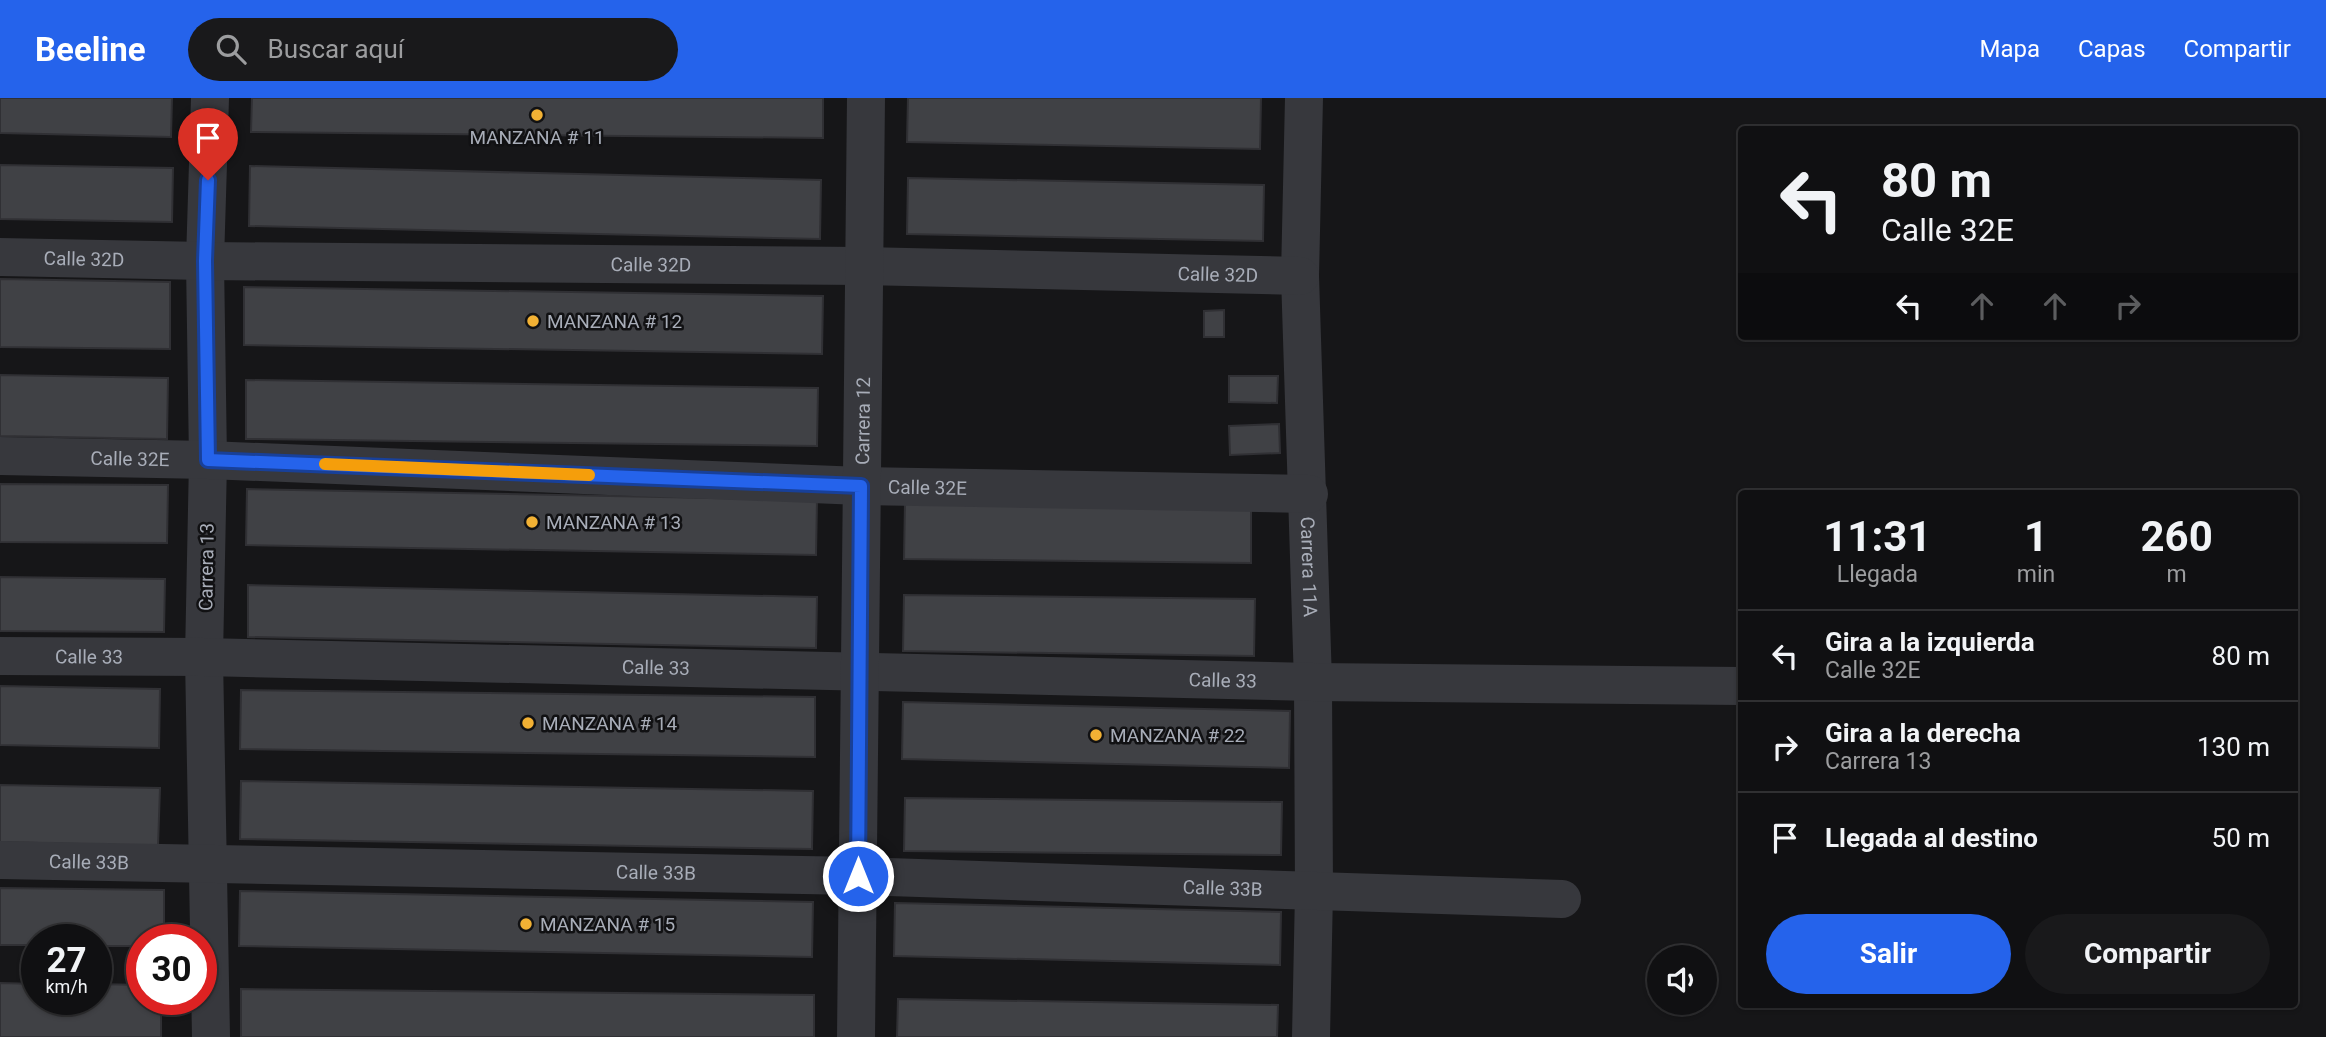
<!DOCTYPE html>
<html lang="es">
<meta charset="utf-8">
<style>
body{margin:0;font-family:Roboto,sans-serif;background:#19191b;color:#f1f3f6;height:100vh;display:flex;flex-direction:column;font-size:26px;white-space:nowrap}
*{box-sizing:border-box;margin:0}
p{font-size:23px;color:#9c9d9f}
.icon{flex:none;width:38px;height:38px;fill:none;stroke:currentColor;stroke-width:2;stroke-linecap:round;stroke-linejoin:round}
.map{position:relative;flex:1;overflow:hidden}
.details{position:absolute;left:1738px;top:392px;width:560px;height:518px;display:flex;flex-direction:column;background:#101012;border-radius:7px;box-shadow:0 2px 5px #0004,0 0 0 2px #303032}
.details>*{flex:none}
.top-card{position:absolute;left:1738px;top:28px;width:560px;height:214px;border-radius:7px;box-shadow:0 2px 5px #0004,0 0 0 2px #303032;background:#101012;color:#f1f3f6;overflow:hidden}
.tools{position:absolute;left:1647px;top:847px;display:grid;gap:14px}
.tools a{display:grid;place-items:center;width:70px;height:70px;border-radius:50%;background:#101012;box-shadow:0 2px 5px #0004,0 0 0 2px #303032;font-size:35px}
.speed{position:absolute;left:21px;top:826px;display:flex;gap:14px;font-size:35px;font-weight:700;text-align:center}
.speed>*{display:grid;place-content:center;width:91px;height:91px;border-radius:50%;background:#101012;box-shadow:0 2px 5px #0004,0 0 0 2px #303032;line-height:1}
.speed small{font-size:18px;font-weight:400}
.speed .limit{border:10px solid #d22;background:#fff;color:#111}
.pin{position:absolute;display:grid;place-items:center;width:60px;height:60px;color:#fff;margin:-72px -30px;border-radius:50% 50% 50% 0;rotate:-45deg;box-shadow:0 0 7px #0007}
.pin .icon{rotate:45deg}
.me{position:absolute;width:77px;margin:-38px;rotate:0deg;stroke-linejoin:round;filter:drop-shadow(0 0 5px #0008)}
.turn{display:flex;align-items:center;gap:24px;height:147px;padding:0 28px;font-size:32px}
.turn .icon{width:91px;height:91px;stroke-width:2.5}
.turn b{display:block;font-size:49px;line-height:60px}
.lanes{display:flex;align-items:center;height:66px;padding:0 28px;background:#0003;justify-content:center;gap:35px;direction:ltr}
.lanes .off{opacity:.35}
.eta{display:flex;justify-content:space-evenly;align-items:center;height:119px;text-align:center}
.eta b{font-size:42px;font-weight:700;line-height:49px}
.primary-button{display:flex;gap:14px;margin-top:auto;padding:14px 28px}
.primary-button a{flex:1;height:80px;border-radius:42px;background:#2563eb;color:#fff;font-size:28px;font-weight:700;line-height:80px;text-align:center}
.primary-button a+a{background:#19191b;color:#f1f3f6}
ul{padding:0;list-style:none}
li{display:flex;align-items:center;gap:21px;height:91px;padding:0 28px;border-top:2px solid #303032}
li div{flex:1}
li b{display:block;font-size:26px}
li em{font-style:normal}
header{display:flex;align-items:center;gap:42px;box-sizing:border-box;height:98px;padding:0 35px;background:#2563eb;color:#fff}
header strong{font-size:33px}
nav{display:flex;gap:38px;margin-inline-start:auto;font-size:24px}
.search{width:490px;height:63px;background:#19191b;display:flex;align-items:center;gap:18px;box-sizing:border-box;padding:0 24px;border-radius:38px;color:#9c9d9f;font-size:26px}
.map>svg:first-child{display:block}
</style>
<header>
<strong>Beeline</strong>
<div class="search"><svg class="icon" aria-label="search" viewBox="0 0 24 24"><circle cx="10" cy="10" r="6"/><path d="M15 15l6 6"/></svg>Buscar aquí</div>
<nav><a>Mapa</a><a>Capas</a><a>Compartir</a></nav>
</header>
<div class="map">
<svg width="2326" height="939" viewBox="0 0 2326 939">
<rect width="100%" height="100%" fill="#161618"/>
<!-- building -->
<path fill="#404145" stroke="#303034" stroke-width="2" d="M 0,0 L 172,0 L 171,39 L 0,35 Z
M 252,0 L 823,0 L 823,40 L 251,34 Z
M 908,0 L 1261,0 L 1260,51 L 907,44 Z
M 0,67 L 173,70 L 172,124 L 0,121 Z
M 250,68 L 821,82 L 820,141 L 249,128 Z
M 908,80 L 1264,87 L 1263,143 L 907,136 Z
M 0,181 L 170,184 L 170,251 L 0,249 Z
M 244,189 L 823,198 L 822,256 L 244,247 Z
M 1224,212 L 1224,239 L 1204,239 L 1204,213 Z
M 0,277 L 168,280 L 167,341 L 0,338 Z
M 1229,278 L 1278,278 L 1277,305 L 1229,304 Z
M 246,282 L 818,290 L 817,348 L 246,341 Z
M 1279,326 L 1280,355 L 1230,357 L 1229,328 Z
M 0,386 L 168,387 L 167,445 L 0,444 Z
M 247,391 L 817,402 L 816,457 L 246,447 Z
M 905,404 L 1251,409 L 1251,465 L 904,461 Z
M 0,479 L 165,481 L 164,534 L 0,533 Z
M 248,487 L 817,499 L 816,550 L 248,539 Z
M 904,497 L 1255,501 L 1254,558 L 903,553 Z
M 0,588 L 160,591 L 159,650 L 0,647 Z
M 241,592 L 815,599 L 815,659 L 240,651 Z
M 903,604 L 1290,613 L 1289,670 L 902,661 Z
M 241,683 L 813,693 L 812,751 L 240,741 Z
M 0,687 L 160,690 L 158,748 L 0,744 Z
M 905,700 L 1282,704 L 1281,757 L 904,753 Z
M 0,790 L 164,792 L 164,842 L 142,842 L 142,848 L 96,848 L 96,842 L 37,842 L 37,847 L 0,847 Z
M 240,793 L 813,804 L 812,859 L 239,848 Z
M 895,805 L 1281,814 L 1280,867 L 894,858 Z
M 0,885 L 37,886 L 37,901 L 96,901 L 96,886 L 142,887 L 142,901 L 161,901 L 161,939 L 0,939 Z
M 241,891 L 814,897 L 814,939 L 241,939 Z
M 898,901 L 1278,907 L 1277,939 L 897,939 Z"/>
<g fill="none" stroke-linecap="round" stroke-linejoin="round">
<!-- minor -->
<g stroke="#37383d" stroke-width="38">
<path d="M 210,0 L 205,163 L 208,362 L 204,559 L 211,939"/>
<path id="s1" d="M 1304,0 L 1300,178 L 1313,584 L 1314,794 L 1311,939"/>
<path id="s2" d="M 0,159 L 205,163 L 863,168 L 1300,178"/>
<path id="s3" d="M 0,358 L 208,362 L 861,388 L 1309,396"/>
<path id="s4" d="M 0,558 L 204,559 L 1313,584 L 1741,588"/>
<path id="s5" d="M 0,762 L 858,778 L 1562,801"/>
<path id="s6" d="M 856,939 L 866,0"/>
</g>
</g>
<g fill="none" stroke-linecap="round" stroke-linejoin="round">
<!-- route casing -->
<g stroke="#184099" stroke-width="18">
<path id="route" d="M 208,82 L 205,163 L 208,362 L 861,388 L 858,778"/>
</g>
<!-- route -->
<use href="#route" stroke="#2563eb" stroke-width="12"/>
<!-- slow -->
<path stroke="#f59e0b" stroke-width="12" d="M 325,366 L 589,377"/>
</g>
<!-- markers -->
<g fill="#f2b134" stroke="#111113" stroke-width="2.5">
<circle cx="537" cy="17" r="7"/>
<circle cx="533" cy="223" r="7"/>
<circle cx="532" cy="424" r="7"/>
<circle cx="528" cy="625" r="7"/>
<circle cx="1096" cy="637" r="7"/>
<circle cx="526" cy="826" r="7"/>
</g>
<g text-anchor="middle" stroke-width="5" stroke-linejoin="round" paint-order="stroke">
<!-- poi labels -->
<g font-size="19" fill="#a8adb8" stroke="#111113" text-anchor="start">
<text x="537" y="46" text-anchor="middle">MANZANA # 11</text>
<text x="547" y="230">MANZANA # 12</text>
<text x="546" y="431">MANZANA # 13</text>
<text x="542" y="632">MANZANA # 14</text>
<text x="1110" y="644">MANZANA # 22</text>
<text x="540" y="833">MANZANA # 15</text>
</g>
<!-- street labels -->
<g font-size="19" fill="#a8adb8" stroke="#111113">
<text dy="7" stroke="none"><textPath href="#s2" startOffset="84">Calle 32D</textPath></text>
<text dy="7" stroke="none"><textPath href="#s2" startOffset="651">Calle 32D</textPath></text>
<text dy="7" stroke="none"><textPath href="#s2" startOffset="1218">Calle 32D</textPath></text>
<text dy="7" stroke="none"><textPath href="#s6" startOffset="616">Carrera 12</textPath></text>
<text dy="7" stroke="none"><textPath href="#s3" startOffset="130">Calle 32E</textPath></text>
<text dy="7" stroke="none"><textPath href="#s3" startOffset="928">Calle 32E</textPath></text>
<text transform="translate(206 469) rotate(-89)" y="7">Carrera 13</text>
<text dy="7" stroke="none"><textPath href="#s1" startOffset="469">Carrera 11A</textPath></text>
<text dy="7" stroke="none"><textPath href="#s4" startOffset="89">Calle 33</textPath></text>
<text dy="7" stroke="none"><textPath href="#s4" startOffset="656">Calle 33</textPath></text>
<text dy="7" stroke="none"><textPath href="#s4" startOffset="1223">Calle 33</textPath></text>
<text dy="7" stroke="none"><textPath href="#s5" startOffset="89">Calle 33B</textPath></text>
<text dy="7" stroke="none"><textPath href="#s5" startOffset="656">Calle 33B</textPath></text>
<text dy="7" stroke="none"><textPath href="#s5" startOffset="1223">Calle 33B</textPath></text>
</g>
</g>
</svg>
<div class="tools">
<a><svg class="icon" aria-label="sound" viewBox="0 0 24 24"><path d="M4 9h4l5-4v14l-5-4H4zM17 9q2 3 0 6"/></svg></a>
</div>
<div class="speed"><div>27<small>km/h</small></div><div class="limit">30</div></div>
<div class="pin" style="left:208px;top:82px;background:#d93025"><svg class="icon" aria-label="arrive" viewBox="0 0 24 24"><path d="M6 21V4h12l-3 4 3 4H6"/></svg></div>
<svg class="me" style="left:858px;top:778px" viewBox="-20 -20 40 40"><circle r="17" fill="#2563eb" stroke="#fff" stroke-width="3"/><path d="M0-11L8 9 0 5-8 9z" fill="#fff"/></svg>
<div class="top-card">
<div class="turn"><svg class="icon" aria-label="left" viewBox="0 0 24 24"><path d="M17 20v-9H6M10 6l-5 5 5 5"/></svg><div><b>80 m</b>Calle 32E</div></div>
<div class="lanes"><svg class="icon" aria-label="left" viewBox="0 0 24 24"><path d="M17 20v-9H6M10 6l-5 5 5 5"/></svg><svg class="icon off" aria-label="ahead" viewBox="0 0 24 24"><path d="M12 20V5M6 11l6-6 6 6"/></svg><svg class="icon off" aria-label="ahead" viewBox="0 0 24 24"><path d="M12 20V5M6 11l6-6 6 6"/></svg><svg class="icon off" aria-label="right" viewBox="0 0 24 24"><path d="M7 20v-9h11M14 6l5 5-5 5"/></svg></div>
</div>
<section class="details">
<div class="eta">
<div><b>11:31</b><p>Llegada</p></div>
<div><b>1</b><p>min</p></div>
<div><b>260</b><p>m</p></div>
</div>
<ul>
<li><svg class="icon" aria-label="left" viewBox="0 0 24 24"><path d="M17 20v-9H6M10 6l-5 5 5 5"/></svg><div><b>Gira a la izquierda</b><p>Calle 32E</p></div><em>80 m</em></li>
<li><svg class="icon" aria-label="right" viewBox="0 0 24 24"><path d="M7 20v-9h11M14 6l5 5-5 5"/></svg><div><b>Gira a la derecha</b><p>Carrera 13</p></div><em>130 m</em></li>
<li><svg class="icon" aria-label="arrive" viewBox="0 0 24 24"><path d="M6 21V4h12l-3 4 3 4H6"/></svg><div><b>Llegada al destino</b></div><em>50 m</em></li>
</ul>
<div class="primary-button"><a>Salir</a><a>Compartir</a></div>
</section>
</div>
